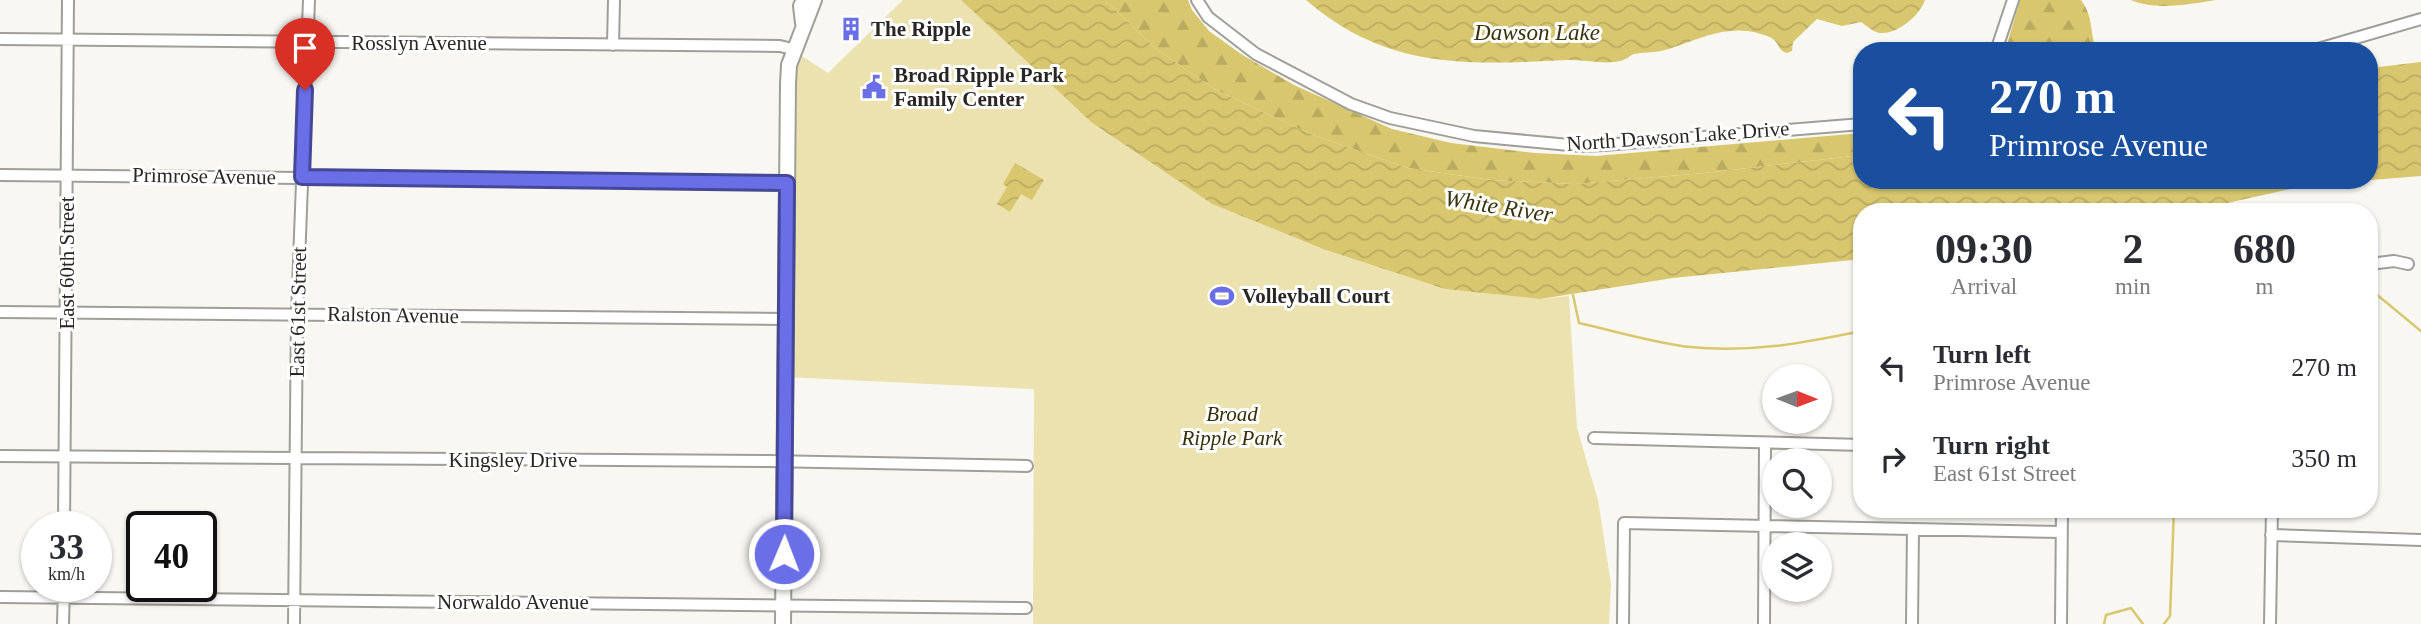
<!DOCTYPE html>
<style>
body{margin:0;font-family:"Times New Roman",serif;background:#f7f7f7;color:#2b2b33;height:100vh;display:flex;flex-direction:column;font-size:26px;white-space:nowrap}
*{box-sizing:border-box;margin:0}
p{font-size:23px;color:#7c7c81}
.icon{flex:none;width:38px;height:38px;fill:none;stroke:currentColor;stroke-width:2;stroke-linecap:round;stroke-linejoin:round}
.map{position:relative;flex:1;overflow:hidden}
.panel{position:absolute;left:1853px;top:203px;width:525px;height:315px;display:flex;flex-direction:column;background:#fff;border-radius:28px;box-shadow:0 2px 5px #0004}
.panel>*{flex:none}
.banner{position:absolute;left:1853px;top:42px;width:525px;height:147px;border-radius:28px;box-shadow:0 2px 5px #0004;background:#1a4fa0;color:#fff;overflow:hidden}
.needle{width:46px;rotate:91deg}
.controls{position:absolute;left:1762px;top:364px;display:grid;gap:14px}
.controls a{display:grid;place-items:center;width:70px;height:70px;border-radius:50%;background:#fff;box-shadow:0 2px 5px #0004;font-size:35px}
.speed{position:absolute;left:21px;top:511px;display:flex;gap:14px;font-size:35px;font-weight:700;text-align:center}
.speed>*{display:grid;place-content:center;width:91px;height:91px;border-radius:50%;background:#fff;box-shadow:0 2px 5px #0004;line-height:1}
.speed small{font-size:18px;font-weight:400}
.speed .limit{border:4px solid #111;border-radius:10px;background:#fff;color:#111}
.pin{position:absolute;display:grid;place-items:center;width:60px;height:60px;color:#fff;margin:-72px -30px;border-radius:50% 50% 50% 0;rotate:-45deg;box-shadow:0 0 7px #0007}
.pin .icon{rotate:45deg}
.me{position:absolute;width:77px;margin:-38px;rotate:1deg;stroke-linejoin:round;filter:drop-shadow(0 0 5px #0008)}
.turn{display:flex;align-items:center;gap:24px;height:147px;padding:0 21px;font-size:32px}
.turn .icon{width:91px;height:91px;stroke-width:2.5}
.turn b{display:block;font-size:49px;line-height:60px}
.eta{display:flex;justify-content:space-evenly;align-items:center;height:119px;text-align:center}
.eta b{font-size:42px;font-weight:700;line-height:49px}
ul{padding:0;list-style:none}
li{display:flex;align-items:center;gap:21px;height:91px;padding:0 21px}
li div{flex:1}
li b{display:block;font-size:26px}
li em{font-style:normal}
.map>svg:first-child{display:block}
</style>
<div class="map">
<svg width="2421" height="624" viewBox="0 0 2421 624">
<defs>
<pattern id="forest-firs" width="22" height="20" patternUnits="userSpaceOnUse" patternTransform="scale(1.75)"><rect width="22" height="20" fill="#d8c76f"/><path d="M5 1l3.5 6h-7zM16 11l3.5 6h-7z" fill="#b9ab60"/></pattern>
<pattern id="water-waves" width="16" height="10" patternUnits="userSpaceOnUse" patternTransform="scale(1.75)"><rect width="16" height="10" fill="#d9c770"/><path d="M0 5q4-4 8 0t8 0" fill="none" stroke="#baab61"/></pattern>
</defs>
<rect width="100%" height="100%" fill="#f8f7f2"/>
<!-- forest -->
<path fill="url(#forest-firs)" d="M 1105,0 L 1188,0 L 1192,10 L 1209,31 L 1241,54 L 1294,85 L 1392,129 L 1451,143 L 1535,153 L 1596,156 L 1862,133 L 1862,155 L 1704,173 L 1575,184 L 1491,180 L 1408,168 L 1313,135 L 1216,90 L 1155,48 Z
M 2020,0 L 2081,0 C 2094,17 2089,32 2097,51 L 2005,51 Z"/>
<!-- park -->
<path fill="#ece2af" d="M 903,0 L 961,0 L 1091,122 L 1212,204 L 1323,249 L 1445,289 L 1540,299 L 1569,296 L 1577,428 L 1598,500 L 1611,584 L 1609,624 L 1033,624 L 1034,389 L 786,377 L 791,49 L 828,73 Z"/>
<!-- water -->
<path fill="url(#water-waves)" d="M 961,0 L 1105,0 L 1155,48 L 1216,90 L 1313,135 L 1408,168 L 1491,180 L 1575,184 L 1704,173 L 1862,155 L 1862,180 L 2370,180 L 2370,68 L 2421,62 L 2421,176 L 2308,185 L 2187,212 L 1862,212 L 1862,259 L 1673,278 L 1540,299 L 1445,289 L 1323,249 L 1212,204 L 1091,122 Z
M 1306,0 L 1925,0 C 1920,15 1898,34 1881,33 C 1874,33 1867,26 1861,22 L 1842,26 L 1817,19 L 1793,42 L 1792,51 L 1787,53 C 1779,51 1779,44 1773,39 C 1768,35 1754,32 1748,31 C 1717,27 1689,44 1661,51 C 1652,53 1643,52 1634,54 C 1629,56 1626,60 1620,61 C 1603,65 1585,59 1567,60 C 1467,65 1387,70 1306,0 Z
M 2131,0 L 2216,0 C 2190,4 2156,11 2131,0 Z
M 1015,163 L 1044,180 L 1032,200 L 1021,194 L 1010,212 L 997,204 L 1007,187 L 1003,184 Z"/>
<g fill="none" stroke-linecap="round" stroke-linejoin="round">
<!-- stream -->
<path stroke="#d9c770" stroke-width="2.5" d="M 2370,289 L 2421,331
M 1573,295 L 1579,323 C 1615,331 1654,343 1690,347 C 1752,353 1803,343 1862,331
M 2104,624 L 2106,615 L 2131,608 L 2143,624
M 2164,624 L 2170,616 L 2174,509"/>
<!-- minor casing -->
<g stroke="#9f9e99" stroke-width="14">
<path id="minor" d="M 1197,0 L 1208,17 L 1256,54 L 1351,104 L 1390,118 L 1474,136 L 1580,146 L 1604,145 L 1862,124
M 0,39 L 780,46 L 796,50
M 613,45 L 614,0
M 1996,51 L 2013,0
M 2311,51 L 2421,19
M 0,175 L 787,183
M 2370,264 L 2394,261 L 2408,264
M 0,312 L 786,319
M 1594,438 L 1862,445
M 0,456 L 768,461 L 1027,466
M 64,527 L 68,0
M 2271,535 L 2421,540
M 0,597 L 1026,608
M 63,624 L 64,586
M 294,624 L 297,314 L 309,0
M 1623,624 L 1624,523 L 2062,532
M 1764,624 L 1765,443
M 1912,624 L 1913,529
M 2061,624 L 2062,509
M 2270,624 L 2272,509"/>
</g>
<!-- tertiary casing -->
<g stroke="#9f9e99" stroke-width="18">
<path id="tertiary" d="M 803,23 L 801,6 L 804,0
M 783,624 L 788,84 L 789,65 L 814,0"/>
</g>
<!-- minor -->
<use href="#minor" stroke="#fff" stroke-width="10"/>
<!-- tertiary -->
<use href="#tertiary" stroke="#fff" stroke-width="14"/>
</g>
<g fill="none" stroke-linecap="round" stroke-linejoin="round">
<!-- route casing -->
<g stroke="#454896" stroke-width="18">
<path id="route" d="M 305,90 L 302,177 L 787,183 L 784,554"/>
</g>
<!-- route -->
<use href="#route" stroke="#6a6ee7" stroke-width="12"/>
</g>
<!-- icons -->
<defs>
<g id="building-bare" transform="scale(1.89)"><path d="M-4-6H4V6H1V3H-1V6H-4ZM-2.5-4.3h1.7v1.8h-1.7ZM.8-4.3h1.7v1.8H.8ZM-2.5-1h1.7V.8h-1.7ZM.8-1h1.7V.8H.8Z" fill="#6a6ee7" stroke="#fff" stroke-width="2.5" paint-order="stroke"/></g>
<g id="civic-bare" transform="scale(1.89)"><path d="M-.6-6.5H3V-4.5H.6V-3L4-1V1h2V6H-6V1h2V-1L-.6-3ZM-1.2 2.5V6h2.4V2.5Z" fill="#6a6ee7" stroke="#fff" stroke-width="2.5" paint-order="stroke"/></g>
<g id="stadium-bare" transform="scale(1.89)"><path d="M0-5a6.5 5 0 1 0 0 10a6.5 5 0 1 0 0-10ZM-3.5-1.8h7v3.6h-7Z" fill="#6a6ee7" stroke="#fff" stroke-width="2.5" paint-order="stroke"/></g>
</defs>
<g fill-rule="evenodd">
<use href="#building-bare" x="851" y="29"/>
<use href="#civic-bare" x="874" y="87"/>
<use href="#stadium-bare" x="1222" y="296"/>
</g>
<g text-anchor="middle" stroke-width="6" stroke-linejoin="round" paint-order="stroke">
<!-- poi labels -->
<g font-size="21" font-weight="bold" fill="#282725" stroke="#fff" text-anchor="start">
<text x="871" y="36">The Ripple</text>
<text x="894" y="82">Broad Ripple Park<tspan x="894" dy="24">Family Center</tspan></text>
<text x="1242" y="303">Volleyball Court</text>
</g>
<!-- street labels -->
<g font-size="21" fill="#282725" stroke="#fff">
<text x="419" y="50">Rosslyn Avenue</text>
<text transform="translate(1678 136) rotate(-4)" y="7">North Dawson Lake Drive</text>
<text transform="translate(204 176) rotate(1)" y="7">Primrose Avenue</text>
<text transform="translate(67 263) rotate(-90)" y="7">East 60th Street</text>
<text transform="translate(298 312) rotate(-89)" y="7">East 61st Street</text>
<text transform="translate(393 315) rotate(1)" y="7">Ralston Avenue</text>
<text x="513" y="467">Kingsley Drive</text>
<text x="513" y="609">Norwaldo Avenue</text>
</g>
<!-- park labels -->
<g font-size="21" font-style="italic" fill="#362f07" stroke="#fff">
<text x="1232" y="421">Broad<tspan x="1232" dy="24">Ripple Park</tspan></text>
</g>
<!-- water labels -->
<g font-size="23" font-style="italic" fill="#39320b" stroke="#fff">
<text x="1537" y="40">Dawson Lake</text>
<text transform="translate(1499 206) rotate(9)" y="8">White River</text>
</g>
</g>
</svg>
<div class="controls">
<a><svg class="needle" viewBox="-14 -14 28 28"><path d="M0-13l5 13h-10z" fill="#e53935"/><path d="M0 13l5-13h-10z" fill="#7c7c81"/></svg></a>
<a><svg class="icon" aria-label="search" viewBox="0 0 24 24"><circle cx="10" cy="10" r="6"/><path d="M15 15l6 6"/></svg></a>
<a><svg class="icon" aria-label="layers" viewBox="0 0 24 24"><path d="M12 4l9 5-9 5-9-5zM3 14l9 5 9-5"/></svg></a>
</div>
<div class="speed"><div>33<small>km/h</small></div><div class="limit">40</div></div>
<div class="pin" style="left:305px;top:90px;background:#d93025"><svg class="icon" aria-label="arrive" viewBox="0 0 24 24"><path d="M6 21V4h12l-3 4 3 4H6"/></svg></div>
<svg class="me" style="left:784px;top:554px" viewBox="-20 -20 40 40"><circle r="17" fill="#6a6ee7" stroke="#fff" stroke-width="3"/><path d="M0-11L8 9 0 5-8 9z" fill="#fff"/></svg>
<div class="banner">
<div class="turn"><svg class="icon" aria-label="left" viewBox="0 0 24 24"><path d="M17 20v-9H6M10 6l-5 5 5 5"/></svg><div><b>270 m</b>Primrose Avenue</div></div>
</div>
<section class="panel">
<div class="eta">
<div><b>09:30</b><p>Arrival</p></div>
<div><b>2</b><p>min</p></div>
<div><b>680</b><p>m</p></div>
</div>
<ul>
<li><svg class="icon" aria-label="left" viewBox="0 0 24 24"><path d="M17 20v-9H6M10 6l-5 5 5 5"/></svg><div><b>Turn left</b><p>Primrose Avenue</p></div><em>270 m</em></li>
<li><svg class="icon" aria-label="right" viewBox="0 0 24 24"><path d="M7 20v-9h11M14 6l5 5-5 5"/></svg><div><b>Turn right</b><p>East 61st Street</p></div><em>350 m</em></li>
</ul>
</section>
</div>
